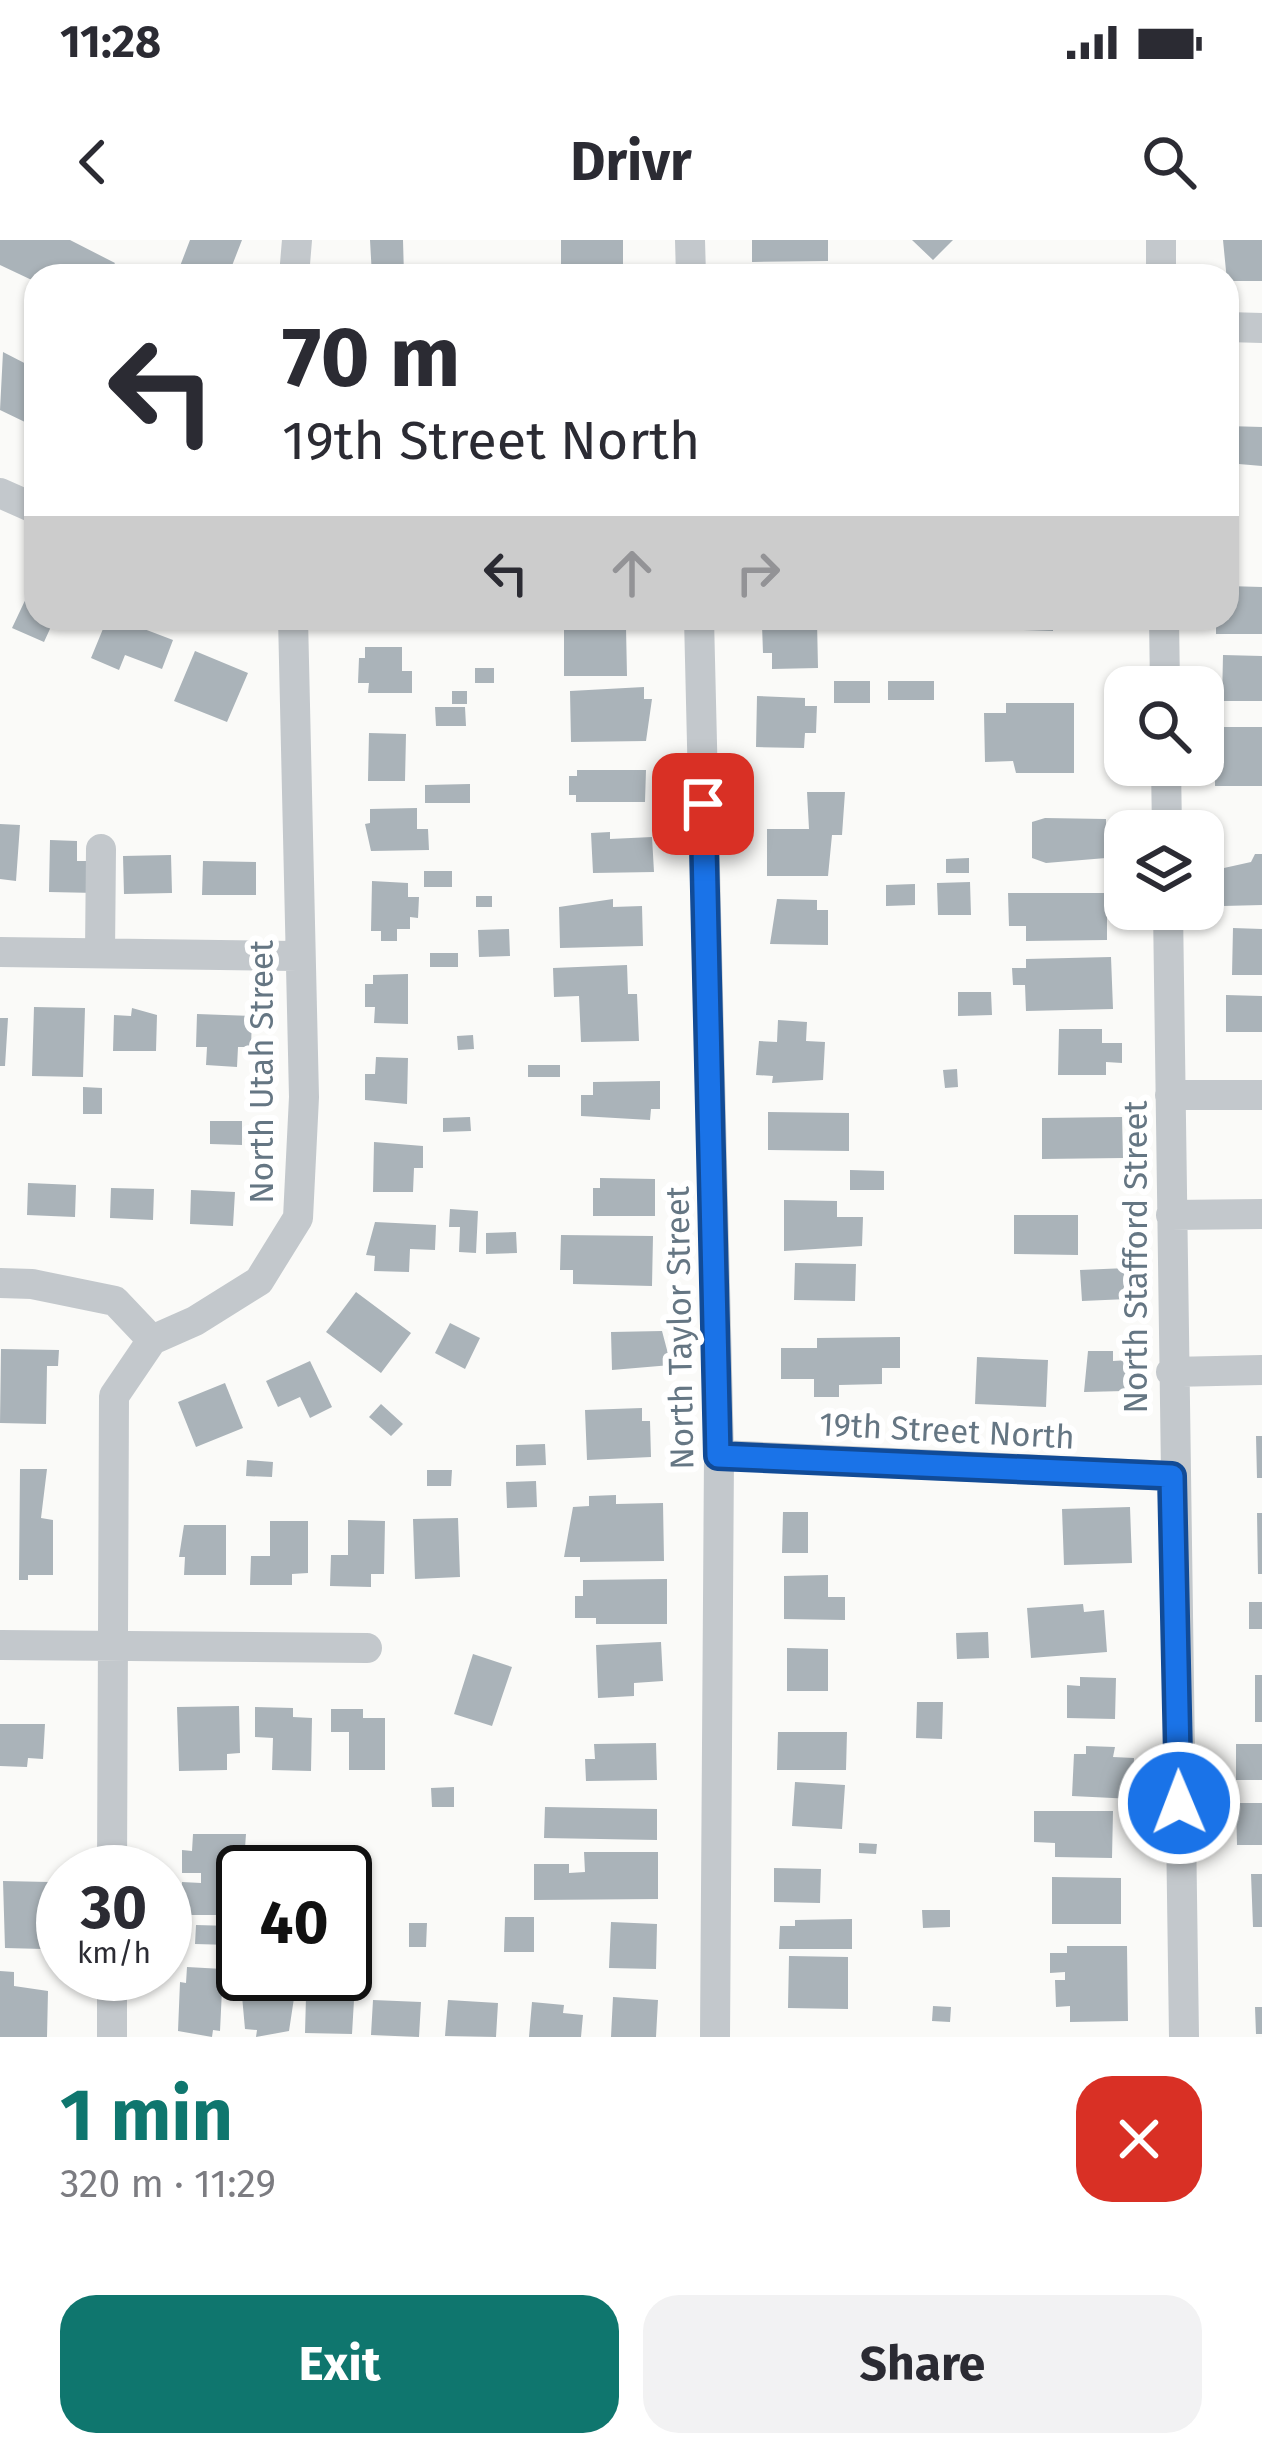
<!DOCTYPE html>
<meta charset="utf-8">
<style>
body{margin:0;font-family:"Fira Sans",sans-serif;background:#f2f2f3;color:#2b2b33;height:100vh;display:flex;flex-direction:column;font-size:45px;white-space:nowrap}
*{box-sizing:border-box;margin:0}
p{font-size:39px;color:#7c7c81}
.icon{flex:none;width:66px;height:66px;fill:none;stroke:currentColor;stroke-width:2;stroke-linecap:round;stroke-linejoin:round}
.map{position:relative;height:1797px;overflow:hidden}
.details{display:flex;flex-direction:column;background:#fff;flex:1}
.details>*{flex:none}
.top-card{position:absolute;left:24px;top:24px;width:1215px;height:366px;border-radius:36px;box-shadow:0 3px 9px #0004;background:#fff;color:#2b2b33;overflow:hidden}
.buttons{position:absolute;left:1104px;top:426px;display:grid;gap:24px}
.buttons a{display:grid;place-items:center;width:120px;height:120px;border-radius:24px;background:#fff;box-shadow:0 3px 9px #0004;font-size:60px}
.speed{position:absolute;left:36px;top:1605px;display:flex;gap:24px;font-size:60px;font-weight:700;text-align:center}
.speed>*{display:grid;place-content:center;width:156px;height:156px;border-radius:50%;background:#fff;box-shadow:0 3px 9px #0004;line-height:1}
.speed small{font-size:30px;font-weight:400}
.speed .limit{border:6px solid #111;border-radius:18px;background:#fff;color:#111}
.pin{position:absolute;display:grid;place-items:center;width:102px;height:102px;color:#fff;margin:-51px;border-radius:24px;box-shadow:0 6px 18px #0006}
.me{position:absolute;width:132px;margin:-66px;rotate:359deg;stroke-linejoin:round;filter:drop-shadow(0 0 9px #0008)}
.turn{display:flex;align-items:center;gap:42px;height:252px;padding:0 60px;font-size:54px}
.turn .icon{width:156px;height:156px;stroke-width:2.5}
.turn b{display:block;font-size:84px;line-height:102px}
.lanes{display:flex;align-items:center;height:114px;padding:0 60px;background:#0003;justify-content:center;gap:60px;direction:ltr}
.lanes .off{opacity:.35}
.round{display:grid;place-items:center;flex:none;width:126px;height:126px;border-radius:36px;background:#f2f2f3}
.headline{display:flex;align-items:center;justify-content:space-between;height:204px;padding:0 60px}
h1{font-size:72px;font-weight:700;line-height:90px;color:#0f766e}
.action{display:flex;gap:24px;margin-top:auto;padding:24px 60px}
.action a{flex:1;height:138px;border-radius:36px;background:#0f766e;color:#fff;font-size:48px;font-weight:700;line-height:138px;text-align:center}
.action a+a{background:#f2f2f3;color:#2b2b33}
.status{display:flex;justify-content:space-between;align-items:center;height:84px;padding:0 60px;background:#fff;direction:ltr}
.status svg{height:33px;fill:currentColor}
header{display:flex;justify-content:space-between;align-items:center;height:156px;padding:0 60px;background:#fff;font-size:54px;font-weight:700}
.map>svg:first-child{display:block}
</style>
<div class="status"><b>11:28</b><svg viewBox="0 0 49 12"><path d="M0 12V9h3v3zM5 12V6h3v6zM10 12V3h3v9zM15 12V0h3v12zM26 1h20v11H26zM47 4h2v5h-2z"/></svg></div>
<header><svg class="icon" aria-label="back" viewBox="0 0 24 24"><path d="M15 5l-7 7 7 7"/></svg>Drivr<svg class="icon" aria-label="search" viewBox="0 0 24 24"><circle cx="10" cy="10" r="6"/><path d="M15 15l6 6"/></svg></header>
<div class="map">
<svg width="1262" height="1797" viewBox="0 0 1262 1797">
<rect width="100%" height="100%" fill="#fafaf8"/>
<!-- building -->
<path fill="#aab3b9" d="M 0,0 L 70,0 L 115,23 L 107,36 L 36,36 L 36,42 L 0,25 Z
M 190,0 L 242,0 L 228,36 L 177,34 Z
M 370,0 L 403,0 L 404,36 L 372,36 Z
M 561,0 L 623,0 L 623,29 L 561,28 Z
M 752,0 L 828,0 L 828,21 L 752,22 Z
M 912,0 L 953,0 L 933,20 Z
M 1223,0 L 1262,0 L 1262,41 L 1227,41 Z
M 3,112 L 36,129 L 29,149 L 36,153 L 36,165 L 27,183 L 0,170 Z
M 1227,186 L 1262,187 L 1262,226 L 1227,223 Z
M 1227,346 L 1262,347 L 1262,394 L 1216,394 L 1216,378 L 1227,378 Z
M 29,352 L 36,355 L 36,378 L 78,378 L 73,389 L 54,380 L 44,402 L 12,388 Z
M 998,378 L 1053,378 L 1053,391 L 998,389 Z
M 123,381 L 173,400 L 162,429 L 125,415 L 119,430 L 91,418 L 105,384 L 119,389 Z
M 817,381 L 818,428 L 772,429 L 772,413 L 763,413 L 762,385 Z
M 626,387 L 627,436 L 564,436 L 564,388 Z
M 365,407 L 402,407 L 402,431 L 412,431 L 412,453 L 368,453 L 369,443 L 358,443 L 359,418 L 365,418 Z
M 195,411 L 248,433 L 227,482 L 174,461 Z
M 1223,415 L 1262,416 L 1262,461 L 1222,461 Z
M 475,428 L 494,428 L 494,443 L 475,443 Z
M 834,441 L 870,441 L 870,463 L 834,463 Z
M 888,441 L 934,441 L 934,460 L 888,460 Z
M 644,447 L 644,459 L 652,459 L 646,501 L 571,502 L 570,451 Z
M 452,451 L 467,451 L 467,464 L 452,464 Z
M 757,456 L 805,458 L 805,466 L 817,466 L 816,493 L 805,493 L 804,508 L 756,507 Z
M 1006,463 L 1074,463 L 1074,533 L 1016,533 L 1013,521 L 985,522 L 984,473 L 1006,473 Z
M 435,467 L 465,467 L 466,486 L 436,486 Z
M 1215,487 L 1262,487 L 1262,546 L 1215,546 Z
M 369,493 L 406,494 L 405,541 L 368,541 Z
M 577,530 L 646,530 L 645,562 L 576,562 L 576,555 L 569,555 L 569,536 L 577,536 Z
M 470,544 L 470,563 L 425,563 L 425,545 Z
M 807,552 L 845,552 L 842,595 L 832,595 L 828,636 L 767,636 L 767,589 L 809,589 Z
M 417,568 L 417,589 L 428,589 L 429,610 L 371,611 L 365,584 L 370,583 L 370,569 Z
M 1045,578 L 1106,579 L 1106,618 L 1046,623 L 1032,618 L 1032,582 Z
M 0,584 L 20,585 L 16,641 L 0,639 Z
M 610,592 L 610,599 L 652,597 L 654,632 L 593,633 L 591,593 Z
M 50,600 L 77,601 L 77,621 L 96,621 L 96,653 L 49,652 Z
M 1255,614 L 1262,614 L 1262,665 L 1223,666 L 1224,628 L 1251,622 Z
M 171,615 L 172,653 L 124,654 L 123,616 Z
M 969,618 L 969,633 L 946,633 L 946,619 Z
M 203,621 L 256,622 L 256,655 L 202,655 Z
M 424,631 L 452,631 L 452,647 L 424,647 Z
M 372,641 L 408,643 L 408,657 L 419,657 L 418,678 L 410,677 L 410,689 L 397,689 L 397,701 L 381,701 L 381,691 L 371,691 Z
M 970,642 L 971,675 L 938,675 L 937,643 Z
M 915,644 L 915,665 L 886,666 L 886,645 Z
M 1008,653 L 1107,653 L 1107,700 L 1026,701 L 1026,686 L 1009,686 Z
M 476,656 L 492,656 L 492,667 L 476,667 Z
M 613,659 L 613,667 L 642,666 L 643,706 L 560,708 L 559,667 Z
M 777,659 L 817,660 L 817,670 L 828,670 L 828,705 L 770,704 Z
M 1233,688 L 1262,689 L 1262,735 L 1232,735 Z
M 509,689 L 510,716 L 479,717 L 478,690 Z
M 430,713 L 458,713 L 458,727 L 430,727 Z
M 1111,717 L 1113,769 L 1026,771 L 1025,745 L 1013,745 L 1012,728 L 1026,728 L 1026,719 Z
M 627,725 L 628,754 L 637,754 L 639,801 L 581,802 L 579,756 L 554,757 L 553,728 Z
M 408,734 L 408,784 L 374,783 L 375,767 L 365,767 L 365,744 L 373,744 L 373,735 Z
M 958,752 L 991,752 L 992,775 L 958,776 Z
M 1226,755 L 1262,756 L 1262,792 L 1226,792 Z
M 34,767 L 85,768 L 83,837 L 32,836 Z
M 132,768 L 157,775 L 156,811 L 113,811 L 114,775 L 131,776 Z
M 197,774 L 252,776 L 251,807 L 238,807 L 237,827 L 206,825 L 207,807 L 196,807 Z
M 0,778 L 8,778 L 5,826 L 0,826 Z
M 778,780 L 807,782 L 806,801 L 825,802 L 823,840 L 772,843 L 773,836 L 756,835 L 759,801 L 777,802 Z
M 1059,789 L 1102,789 L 1102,803 L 1122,803 L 1122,823 L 1106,822 L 1106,835 L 1058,835 Z
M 473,795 L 474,809 L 458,810 L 457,796 Z
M 376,817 L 408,818 L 407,864 L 365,860 L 365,834 L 375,834 Z
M 528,825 L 560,825 L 560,837 L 528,837 Z
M 957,829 L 958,847 L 945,848 L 943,830 Z
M 660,841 L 660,869 L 651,869 L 650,880 L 581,876 L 581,855 L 593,855 L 593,842 Z
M 83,847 L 102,848 L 102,874 L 83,874 Z
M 768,872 L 849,873 L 849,911 L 768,910 Z
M 470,877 L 471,891 L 443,892 L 443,878 Z
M 1122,877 L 1123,918 L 1042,919 L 1042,878 Z
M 210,881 L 242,881 L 242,905 L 210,904 Z
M 374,902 L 423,906 L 423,928 L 414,928 L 413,952 L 373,952 Z
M 850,930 L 884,931 L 884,950 L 850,950 Z
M 600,938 L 655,939 L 655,976 L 593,976 L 593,948 L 600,948 Z
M 28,943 L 76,945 L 75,977 L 27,975 Z
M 111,948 L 154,949 L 153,980 L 110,978 Z
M 191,950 L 235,952 L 233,986 L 190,984 Z
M 784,960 L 837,961 L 837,977 L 863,977 L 862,1006 L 784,1011 Z
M 450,969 L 478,971 L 476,1013 L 459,1012 L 460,987 L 449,987 Z
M 1014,975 L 1078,975 L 1078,1015 L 1014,1014 Z
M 375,982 L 436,985 L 435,1010 L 410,1009 L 409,1032 L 374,1031 L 375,1016 L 366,1015 Z
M 516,992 L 517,1013 L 486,1014 L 486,993 Z
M 561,995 L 653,996 L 652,1046 L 573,1044 L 573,1030 L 560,1030 Z
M 795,1023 L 856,1024 L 855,1061 L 794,1060 Z
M 1127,1028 L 1128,1059 L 1082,1061 L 1080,1030 Z
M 356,1052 L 411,1093 L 381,1133 L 326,1092 Z
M 450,1083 L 480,1098 L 465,1129 L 435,1113 Z
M 662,1091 L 671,1125 L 612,1130 L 611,1092 Z
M 900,1097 L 900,1128 L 882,1128 L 882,1144 L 839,1145 L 839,1157 L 814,1157 L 814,1139 L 781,1139 L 781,1108 L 817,1108 L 817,1098 Z
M 1,1109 L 59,1110 L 58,1126 L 47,1126 L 46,1184 L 0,1183 Z
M 1088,1111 L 1113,1111 L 1113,1121 L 1129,1120 L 1130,1145 L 1124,1151 L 1084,1152 Z
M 977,1117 L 1048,1120 L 1046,1167 L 975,1164 Z
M 310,1121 L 332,1167 L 310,1178 L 300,1157 L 278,1167 L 266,1141 Z
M 225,1143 L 243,1188 L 196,1207 L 178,1162 Z
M 381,1164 L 403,1184 L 391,1196 L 369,1177 Z
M 642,1168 L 642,1181 L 650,1181 L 651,1217 L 587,1220 L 585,1170 Z
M 1256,1196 L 1262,1196 L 1262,1238 L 1257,1238 Z
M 545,1204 L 546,1225 L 516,1226 L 516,1205 Z
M 247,1220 L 273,1222 L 272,1237 L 246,1236 Z
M 20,1229 L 47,1229 L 41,1278 L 53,1280 L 53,1335 L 28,1335 L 28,1340 L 19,1340 Z
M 427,1230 L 452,1230 L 451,1246 L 427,1246 Z
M 536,1241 L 537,1267 L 507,1268 L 506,1242 Z
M 616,1255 L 616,1264 L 663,1263 L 664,1321 L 580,1322 L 580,1317 L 564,1317 L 573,1267 L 589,1266 L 589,1256 Z
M 1130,1267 L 1132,1323 L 1064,1325 L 1062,1269 Z
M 783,1272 L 808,1272 L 808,1313 L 782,1313 Z
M 1257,1273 L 1262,1273 L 1262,1334 L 1258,1334 Z
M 458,1278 L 460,1337 L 415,1339 L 413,1279 Z
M 348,1280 L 385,1281 L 384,1334 L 371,1334 L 371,1347 L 330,1346 L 331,1315 L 348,1315 Z
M 270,1281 L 308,1281 L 308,1333 L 292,1334 L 292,1345 L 250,1345 L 251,1316 L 270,1316 Z
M 184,1285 L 226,1285 L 226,1335 L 184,1335 L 185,1317 L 179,1317 Z
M 828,1335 L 828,1357 L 845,1357 L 845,1380 L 784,1379 L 784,1336 Z
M 667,1339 L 667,1384 L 596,1384 L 596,1378 L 575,1378 L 575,1356 L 583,1356 L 583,1340 Z
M 1249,1362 L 1262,1362 L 1262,1389 L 1249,1389 Z
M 1083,1364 L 1084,1372 L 1104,1370 L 1107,1412 L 1031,1418 L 1027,1368 Z
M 988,1392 L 989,1418 L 957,1419 L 956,1393 Z
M 661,1402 L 663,1441 L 634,1443 L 634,1456 L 598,1458 L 596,1405 Z
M 787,1408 L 828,1409 L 828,1451 L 787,1451 Z
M 473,1414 L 512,1427 L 492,1486 L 454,1474 Z
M 1255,1435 L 1262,1435 L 1262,1482 L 1255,1482 Z
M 1080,1437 L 1116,1438 L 1115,1479 L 1067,1478 L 1067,1445 L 1080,1446 Z
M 917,1462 L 943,1462 L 942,1499 L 916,1498 Z
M 239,1466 L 240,1513 L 227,1514 L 227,1530 L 179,1531 L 177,1467 Z
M 255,1467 L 293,1468 L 293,1477 L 312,1478 L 311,1531 L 272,1530 L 273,1498 L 255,1497 Z
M 331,1469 L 363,1469 L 363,1478 L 385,1478 L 385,1530 L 349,1530 L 349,1492 L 331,1492 Z
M 0,1484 L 45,1484 L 43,1519 L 28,1518 L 27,1527 L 0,1526 Z
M 778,1492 L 847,1492 L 846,1530 L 777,1530 Z
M 656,1503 L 657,1540 L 586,1541 L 585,1519 L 595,1519 L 594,1504 Z
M 1236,1504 L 1262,1504 L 1262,1540 L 1236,1540 Z
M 1086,1506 L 1115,1507 L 1113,1517 L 1134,1518 L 1133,1559 L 1072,1556 L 1074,1514 L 1086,1514 Z
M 795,1542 L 845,1545 L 842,1589 L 792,1586 Z
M 454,1547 L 454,1567 L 432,1567 L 431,1548 Z
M 1236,1563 L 1262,1563 L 1262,1605 L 1237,1605 Z
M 545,1567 L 657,1569 L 657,1600 L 544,1598 Z
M 1034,1571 L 1113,1571 L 1112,1618 L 1055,1617 L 1055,1603 L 1034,1602 Z
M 193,1594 L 246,1594 L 243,1636 L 222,1636 L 222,1675 L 181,1675 L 182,1642 L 201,1643 L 201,1633 L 182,1633 L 182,1610 L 192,1611 Z
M 859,1603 L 877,1604 L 876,1614 L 859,1613 Z
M 584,1612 L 658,1612 L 658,1659 L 534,1660 L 534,1624 L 569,1624 L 569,1633 L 585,1632 Z
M 774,1628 L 821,1629 L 820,1663 L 774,1662 Z
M 1251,1634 L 1262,1634 L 1262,1687 L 1253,1687 Z
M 1052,1637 L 1121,1638 L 1121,1684 L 1052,1684 Z
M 3,1641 L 49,1642 L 43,1709 L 5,1708 Z
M 922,1670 L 950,1670 L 950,1687 L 923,1688 Z
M 505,1677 L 534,1677 L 534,1712 L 504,1712 Z
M 852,1679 L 852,1709 L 779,1709 L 780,1686 L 795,1686 L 795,1680 Z
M 611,1682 L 657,1684 L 656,1729 L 609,1728 Z
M 409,1683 L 427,1683 L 426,1707 L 409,1707 Z
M 196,1685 L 231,1686 L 230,1705 L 195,1704 Z
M 1067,1706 L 1127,1706 L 1128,1781 L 1070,1782 L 1070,1766 L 1056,1767 L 1055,1740 L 1065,1740 L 1065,1732 L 1050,1733 L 1050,1713 L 1067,1713 Z
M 789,1716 L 848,1717 L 848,1769 L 788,1768 Z
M 187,1727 L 223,1729 L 220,1791 L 213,1790 L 212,1797 L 178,1791 L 180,1742 L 186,1743 Z
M 0,1731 L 14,1732 L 14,1746 L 48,1751 L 47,1797 L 0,1797 Z
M 256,1738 L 284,1740 L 283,1758 L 294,1758 L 289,1791 L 256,1797 L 257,1790 L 245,1789 L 242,1756 L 255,1757 Z
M 316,1747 L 325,1747 L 324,1758 L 354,1760 L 352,1794 L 305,1793 L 306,1757 L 315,1758 Z
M 613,1757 L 658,1760 L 656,1797 L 611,1797 Z
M 373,1760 L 421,1762 L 419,1797 L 371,1795 Z
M 448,1760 L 498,1763 L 496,1797 L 445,1796 Z
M 532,1762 L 564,1765 L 563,1773 L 583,1775 L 581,1797 L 529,1797 Z
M 933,1766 L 951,1767 L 950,1782 L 932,1781 Z
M 1255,1767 L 1262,1767 L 1262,1794 L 1256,1794 Z"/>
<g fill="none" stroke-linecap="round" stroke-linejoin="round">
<!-- minor -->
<path stroke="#c3c8cc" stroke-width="30" d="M 690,0 L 691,36
M 294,36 L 297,0
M 1161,36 L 1161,0
M 1227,87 L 1262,88
M 0,253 L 36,269
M 699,378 L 719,1215 L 715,1797
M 1164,378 L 1165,447
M 1166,525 L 1167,591
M 1168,669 L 1184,1797
M 0,712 L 298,716
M 100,713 L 101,609
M 1170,855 L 1262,855
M 1171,975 L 1262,974
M 0,1043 L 32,1044 L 115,1061 L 152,1100
M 1171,1132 L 1262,1130
M 719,1215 L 1172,1236
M 0,1405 L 367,1408
M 112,1632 L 114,1156 L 152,1100 L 195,1081 L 259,1041 L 298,978 L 304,857 L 293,378
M 112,1734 L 112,1797"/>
</g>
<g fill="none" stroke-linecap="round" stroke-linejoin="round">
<!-- route casing -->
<g stroke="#114b97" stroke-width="30">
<path id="route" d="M 703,564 L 718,1216 L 1172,1236 L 1179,1563"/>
</g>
<!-- route -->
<use href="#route" stroke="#1a73e8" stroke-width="21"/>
</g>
<g text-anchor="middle" stroke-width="12" stroke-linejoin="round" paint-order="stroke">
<!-- street labels -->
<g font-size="33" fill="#657683" stroke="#fff">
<text transform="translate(261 832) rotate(-90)" y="12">North Utah Street</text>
<text transform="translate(1135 1017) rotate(-90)" y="12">North Stafford Street</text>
<text transform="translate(679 1088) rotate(-91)" y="12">North Taylor Street</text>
<text transform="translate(947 1190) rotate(3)" y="12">19th Street North</text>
</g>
</g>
</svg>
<div class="buttons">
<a><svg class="icon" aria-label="search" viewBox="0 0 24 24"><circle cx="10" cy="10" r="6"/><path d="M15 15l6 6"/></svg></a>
<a><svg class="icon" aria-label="layers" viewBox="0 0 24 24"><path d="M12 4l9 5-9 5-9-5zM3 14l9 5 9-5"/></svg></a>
</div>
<div class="speed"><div>30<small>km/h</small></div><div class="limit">40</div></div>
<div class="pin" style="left:703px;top:564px;background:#d93025"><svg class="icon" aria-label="arrive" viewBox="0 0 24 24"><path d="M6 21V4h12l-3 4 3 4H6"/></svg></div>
<svg class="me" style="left:1179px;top:1563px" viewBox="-20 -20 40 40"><circle r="17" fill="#1a73e8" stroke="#fff" stroke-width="3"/><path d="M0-11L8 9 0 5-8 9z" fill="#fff"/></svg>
<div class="top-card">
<div class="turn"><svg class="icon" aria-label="left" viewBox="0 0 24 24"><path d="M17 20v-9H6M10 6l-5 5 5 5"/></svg><div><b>70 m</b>19th Street North</div></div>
<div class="lanes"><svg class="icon" aria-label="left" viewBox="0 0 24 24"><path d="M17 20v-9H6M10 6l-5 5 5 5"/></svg><svg class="icon off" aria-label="ahead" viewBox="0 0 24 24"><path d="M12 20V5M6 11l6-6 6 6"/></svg><svg class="icon off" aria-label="right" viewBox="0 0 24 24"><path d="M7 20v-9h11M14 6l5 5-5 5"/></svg></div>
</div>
</div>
<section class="details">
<div class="headline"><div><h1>1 min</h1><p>320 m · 11:29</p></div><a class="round" style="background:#d93025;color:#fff"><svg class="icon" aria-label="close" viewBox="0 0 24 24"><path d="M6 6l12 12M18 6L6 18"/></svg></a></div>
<div class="action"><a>Exit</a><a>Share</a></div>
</section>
